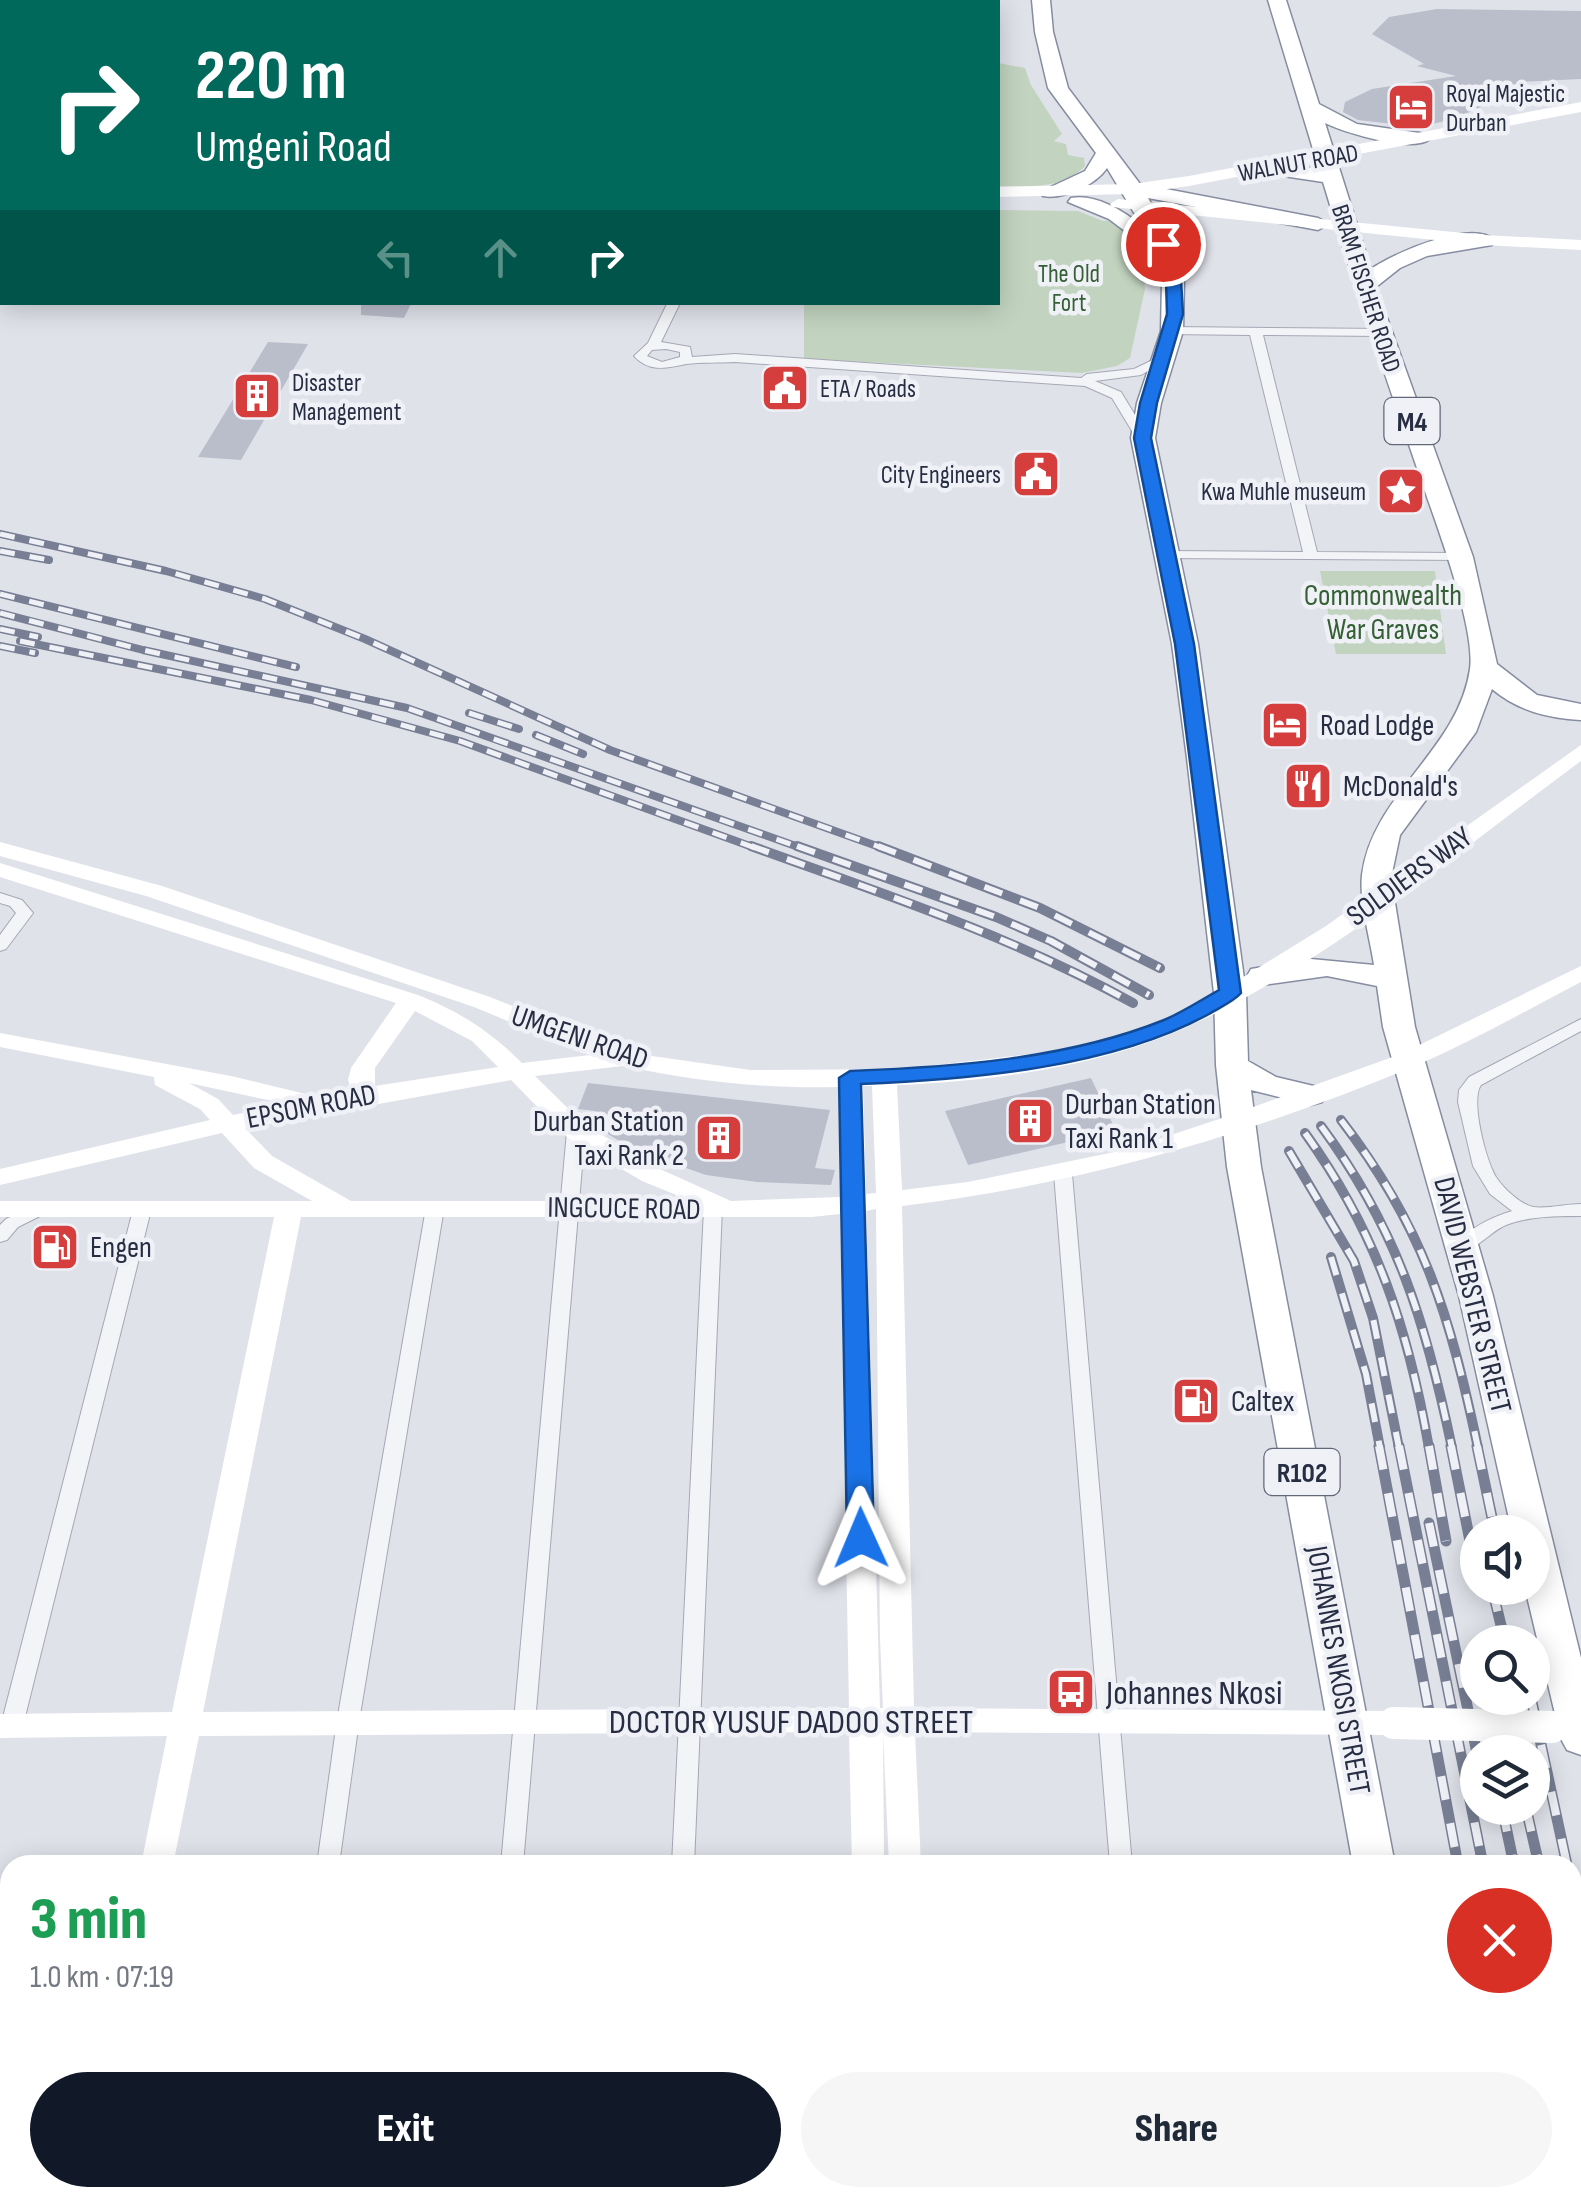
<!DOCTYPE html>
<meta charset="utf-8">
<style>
body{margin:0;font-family:"Sofia Sans Condensed",sans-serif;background:#f6f6f7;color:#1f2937;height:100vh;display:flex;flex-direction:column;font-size:38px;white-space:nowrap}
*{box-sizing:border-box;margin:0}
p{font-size:32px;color:#747a83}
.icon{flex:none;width:55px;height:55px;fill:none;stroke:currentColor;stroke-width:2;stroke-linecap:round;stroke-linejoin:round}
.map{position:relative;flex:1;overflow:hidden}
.details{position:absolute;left:0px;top:1855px;width:1582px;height:352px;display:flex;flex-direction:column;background:#fff;border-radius:30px 30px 0 0;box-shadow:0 5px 25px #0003}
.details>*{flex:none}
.guide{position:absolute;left:0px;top:0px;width:1000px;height:305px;box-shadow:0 5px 25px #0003;background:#00695c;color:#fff;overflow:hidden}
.buttons{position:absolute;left:1460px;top:1515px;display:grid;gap:20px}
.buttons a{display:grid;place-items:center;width:90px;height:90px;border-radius:50%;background:#fff;box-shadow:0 5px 25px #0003;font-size:50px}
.pin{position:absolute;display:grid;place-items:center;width:85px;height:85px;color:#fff;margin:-42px;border:5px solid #fff;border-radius:50%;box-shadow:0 2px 10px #0007}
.me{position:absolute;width:110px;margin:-55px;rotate:359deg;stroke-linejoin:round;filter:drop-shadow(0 0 8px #0008)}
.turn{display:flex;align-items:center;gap:35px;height:210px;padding:0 30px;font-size:45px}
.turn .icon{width:130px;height:130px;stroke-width:2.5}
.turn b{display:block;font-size:70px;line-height:85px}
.lanes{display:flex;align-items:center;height:95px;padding:0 30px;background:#0003;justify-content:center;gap:50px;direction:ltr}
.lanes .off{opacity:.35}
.round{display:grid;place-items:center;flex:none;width:105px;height:105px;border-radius:52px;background:#f6f6f7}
.headline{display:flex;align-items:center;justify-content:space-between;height:170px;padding:0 30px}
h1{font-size:60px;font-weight:800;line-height:75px;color:#1e9e55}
.cta{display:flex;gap:20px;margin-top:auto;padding:20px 30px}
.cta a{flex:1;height:115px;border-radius:60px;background:#111827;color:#fff;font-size:40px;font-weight:800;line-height:115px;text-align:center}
.cta a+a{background:#f6f6f7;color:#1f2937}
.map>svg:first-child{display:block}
</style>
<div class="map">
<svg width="1581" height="2206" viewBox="0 0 1581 2206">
<rect width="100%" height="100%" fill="#e0e2ea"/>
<!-- green -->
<path fill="#c2d4c0" d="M 998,63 L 1025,68 L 1031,85 L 1062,134 L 1054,141 L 1066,144 L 1068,155 L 1084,158 L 1085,166 C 1062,190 1029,186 998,186 Z
M 998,210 L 1078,211 L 1103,221 L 1118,219 L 1141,248 L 1145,289 L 1130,358 L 1117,366 L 1082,373 L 804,359 L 804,303 L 998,302 Z
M 1320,571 L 1435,571 L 1446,654 L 1336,654 Z"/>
<!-- building -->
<path fill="#babdca" d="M 1437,9 L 1581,11 L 1581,79 L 1517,82 L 1509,94 L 1454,119 L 1419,127 L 1358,120 L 1343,112 L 1345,102 L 1372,89 L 1456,76 L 1417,66 L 1424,64 L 1372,34 L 1389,17 Z
M 361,302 L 412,302 L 404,318 L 361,315 Z
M 268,342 L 308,344 L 241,460 L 198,457 Z
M 1091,1078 L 1116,1131 L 968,1165 L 945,1111 Z
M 588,1083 L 830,1110 L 815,1168 L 835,1170 L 831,1185 L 757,1182 L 706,1175 L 637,1151 L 606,1133 L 610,1124 L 591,1122 L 595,1111 L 578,1109 Z"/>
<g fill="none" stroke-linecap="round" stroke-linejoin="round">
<!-- street casing -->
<g stroke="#a5a8b4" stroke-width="2">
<path id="street" d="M 494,0 L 504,0 L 504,2 L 494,2 Z
M 668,302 L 680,303 L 661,342 L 690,347 L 692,357 L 735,354 L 1081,378 L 1087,374 L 1134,369 L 1163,355 L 1169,359 L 1141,375 L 1095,381 L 1121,392 L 1149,438 L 1143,442 L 1138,441 L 1112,398 L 1085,386 L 735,362 C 719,363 702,362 686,364 C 666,368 650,373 634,356 L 648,343 ZM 666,349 L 680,352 L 680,357 L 662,362 L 647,356 L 652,350 Z
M 1172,327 L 1387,329 L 1389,332 L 1383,336 L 1263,335 L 1317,552 L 1460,553 L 1465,554 L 1465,560 L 1163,558 L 1163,552 L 1168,551 L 1303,552 L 1250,335 L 1168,334 L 1168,328 Z
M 0,893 L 22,900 L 33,913 L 6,949 L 0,951 L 0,935 L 16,913 L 10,906 L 0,903 Z
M 1581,1019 L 1581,1031 L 1481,1085 C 1470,1101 1486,1160 1496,1177 C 1503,1188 1520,1204 1533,1207 C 1547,1209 1566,1204 1581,1204 L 1581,1216 C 1556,1216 1530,1216 1506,1225 C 1489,1232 1474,1254 1456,1251 L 1454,1247 C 1469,1228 1489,1218 1512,1211 L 1490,1194 L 1473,1166 L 1458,1102 L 1459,1090 L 1469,1077 Z
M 576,1125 L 585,1131 L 523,1865 L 501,1865 L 567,1131 Z
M 1063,1168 L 1072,1174 L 1132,1865 L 1110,1865 L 1054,1174 Z
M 435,1202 L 444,1208 L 359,1721 L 339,1865 L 317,1865 L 337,1721 L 426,1208 Z
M 40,1203 L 49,1209 L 46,1213 L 18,1227 L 7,1240 L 0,1242 L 0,1225 L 6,1219 Z
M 713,1203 L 722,1209 L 694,1865 L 672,1865 L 704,1209 Z
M 142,1204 L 151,1210 L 23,1725 L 20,1731 L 12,1733 L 4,1731 L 1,1725 L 133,1210 Z"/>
</g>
<!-- highway casing -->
<g stroke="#868da1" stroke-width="3">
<path id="highway" d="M 1032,0 L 1050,0 L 1053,32 L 1068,88 L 1140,184 L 1318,218 L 1329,224 L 1318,230 L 1148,198 L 1174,244 L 1184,280 L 1183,331 L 1161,403 L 1155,438 L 1198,644 L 1246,993 L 1248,1061 L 1276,1077 L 1322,1088 L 1327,1095 L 1322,1102 L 1311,1105 L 1251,1090 L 1261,1167 L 1395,1865 L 1353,1865 L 1227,1167 L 1216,1065 L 1214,993 L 1187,758 L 1172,644 L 1131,438 L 1137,403 L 1161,331 L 1162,280 L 1155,254 L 1109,219 L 1068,202 L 1071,198 C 1095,193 1124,211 1142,226 L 1107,168 C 1096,185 1063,200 1043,196 L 1040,192 L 1085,171 L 1096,153 L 1048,88 L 1035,32 Z
M 1268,0 L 1286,0 L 1319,104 L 1357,124 L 1420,133 L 1430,139 C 1412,153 1345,133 1325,123 L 1371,269 C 1394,253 1471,219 1495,240 L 1492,245 L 1427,256 L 1400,268 L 1376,287 L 1473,557 L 1497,664 L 1537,695 L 1581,704 L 1581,720 C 1548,718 1518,711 1492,689 L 1476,732 L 1400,835 L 1391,878 L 1415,1027 L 1493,1296 L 1581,1658 L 1581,1755 L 1567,1750 L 1561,1739 L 1525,1588 L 1532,1588 L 1532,1532 L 1512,1532 L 1459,1296 L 1383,1027 L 1377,986 L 1327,976 L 1262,985 L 1251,983 L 1247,976 L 1251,969 L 1311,959 L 1374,965 C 1370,938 1359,902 1362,875 C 1372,794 1458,751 1470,669 C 1476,626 1433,516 1418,471 C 1385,375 1352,279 1323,182 L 1270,174 L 1260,168 L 1270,162 L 1319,169 Z
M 1409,2198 L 1455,2198 L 1456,2206 L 1410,2206 Z"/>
</g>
<!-- street -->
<use href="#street" fill="#f3f4f8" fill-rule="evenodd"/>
<!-- secondary -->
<path fill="#fff" fill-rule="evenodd" d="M 1581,102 L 1581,112 L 1189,186 L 1132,194 L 998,197 L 998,187 L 1132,184 L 1189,176 Z
M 0,193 L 2,193 L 2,203 L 0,203 Z
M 1118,199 L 1484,235 L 1581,240 L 1581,250 L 1484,245 L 1112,207 L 1110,204 Z
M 1581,745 L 1581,761 C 1454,854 1330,962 1185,1028 C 1098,1067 992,1081 897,1085 L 902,1190 L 968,1182 L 1129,1149 L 1228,1116 L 1401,1054 L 1581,966 L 1581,982 C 1527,1010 1473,1041 1417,1065 C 1252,1134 1080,1185 902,1206 L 914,1708 L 1394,1711 L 1405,1715 L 1410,1723 L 1405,1731 L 1394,1735 L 915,1732 L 921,1865 L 889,1865 L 883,1732 L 884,1865 L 852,1865 L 849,1732 L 199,1736 L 173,1865 L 141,1865 L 167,1736 L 0,1738 L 0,1714 L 172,1712 L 274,1217 L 0,1217 L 0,1201 L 312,1201 L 254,1168 L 222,1133 L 0,1185 L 0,1169 L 210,1120 L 200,1109 L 155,1085 L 154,1077 L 0,1047 L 0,1033 L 231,1076 L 318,1097 L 352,1091 L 348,1080 L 351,1068 L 396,1003 L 0,877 L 0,863 L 418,995 C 460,1012 490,1031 522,1063 L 590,1055 L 474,1007 L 146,896 L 0,856 L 0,842 L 162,886 L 490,997 L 631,1053 L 750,1070 L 904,1069 L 1056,1051 L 1114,1038 L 1167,1018 L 1222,990 L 1326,926 ZM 415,1011 L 472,1041 L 498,1067 L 375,1086 L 375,1068 ZM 623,1066 C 693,1081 766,1089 838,1087 L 840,1197 L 731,1201 L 660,1169 L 585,1125 L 535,1076 ZM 511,1080 L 567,1137 L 642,1181 L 691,1201 L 351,1201 L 272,1156 L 245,1128 ZM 189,1083 L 286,1104 L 233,1115 L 218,1099 ZM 863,1086 L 872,1086 L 876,1193 L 866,1194 ZM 876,1209 L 880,1639 L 883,1708 L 880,1708 L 866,1211 ZM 840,1214 L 849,1708 L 203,1712 L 301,1217 L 812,1217 Z
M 0,2176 L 10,2176 L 10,2198 L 25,2198 L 23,2203 L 0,2206 Z
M 71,2198 L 107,2198 L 105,2206 L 69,2206 Z
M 426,2198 L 1394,2198 L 1398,2206 L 430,2206 Z"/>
<!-- highway -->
<use href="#highway" fill="#fff" fill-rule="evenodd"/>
<!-- rail-far2 casing -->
<g stroke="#787f94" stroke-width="8">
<path id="rail-far2" d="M 0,534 L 166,571 L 265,599 L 365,639 L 610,750 L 885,849
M 0,551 L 49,560
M 0,594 L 296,667
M 0,613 L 143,650 L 407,708 L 804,849
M 0,629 L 38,637
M 20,641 L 311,700 L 460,741 L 758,849
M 0,646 L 35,653
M 469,713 L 519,729
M 536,735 L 583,754"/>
</g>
<!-- rail-far1 casing -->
<g stroke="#787f94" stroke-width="10">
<path id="rail-far1" d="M 751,846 C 881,893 1012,936 1133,1003
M 797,846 L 996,917 L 1051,941 L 1149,995
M 878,846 L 1040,908 L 1160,968
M 1341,1120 C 1425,1229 1450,1316 1478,1448
M 1321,1126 C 1398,1230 1426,1323 1452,1448
M 1305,1133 C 1377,1233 1408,1328 1429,1448
M 1289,1151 L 1354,1261 L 1373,1318 L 1399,1448
M 1331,1257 L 1366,1374 L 1380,1448"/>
</g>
<!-- rail casing -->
<g stroke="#787f94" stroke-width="11">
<path id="rail" d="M 1379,1446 L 1458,1865
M 1399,1446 L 1483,1865
M 1429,1446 L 1446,1541
M 1451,1446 L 1478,1581
M 1477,1446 L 1495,1532
M 1429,1523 L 1478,1758
M 1492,1588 L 1505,1642
M 1503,1698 L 1514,1752
M 1531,1698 L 1567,1865
M 1502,1808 L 1514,1865
M 1526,1808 L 1539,1865
M 1572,1889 L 1581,1922
M 1572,1940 L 1581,1973
M 1572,1988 L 1581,2014
M 1572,2065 L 1581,2085
M 1572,2102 L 1581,2120
M 1572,2140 L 1581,2156
M 1561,2198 L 1566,2206"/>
</g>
<!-- rail-far2 -->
<use href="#rail-far2" stroke="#eff1f7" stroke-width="5" stroke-dasharray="15" stroke-linecap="butt"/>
<!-- rail-far1 -->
<use href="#rail-far1" stroke="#eff1f7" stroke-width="6" stroke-dasharray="19" stroke-linecap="butt"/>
<!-- rail -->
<use href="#rail" stroke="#eff1f7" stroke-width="8" stroke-dasharray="24" stroke-linecap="butt"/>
<!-- secondary-bridge -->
<path stroke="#fff" stroke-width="32" d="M 1394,1723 L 1552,1727"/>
</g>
<!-- route -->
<path fill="#1a73e8" stroke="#114b97" stroke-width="2.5" d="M 1163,240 L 1171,244 L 1181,280 L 1183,314 L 1157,403 L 1151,438 L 1194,644 L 1241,993 C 1233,1002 1220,1007 1209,1014 C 1110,1068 973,1079 861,1084 L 874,1538 L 870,1544 L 851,1544 L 847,1538 L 839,1078 L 850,1071 C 954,1067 1067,1059 1164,1020 C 1183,1012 1201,1000 1219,990 L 1175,644 L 1134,438 L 1140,403 L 1167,314 L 1166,280 L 1156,244 Z"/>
<!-- icons -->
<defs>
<g id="hotel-square" transform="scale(2.5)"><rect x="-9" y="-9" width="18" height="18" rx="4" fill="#d63d3d" stroke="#eff1f7"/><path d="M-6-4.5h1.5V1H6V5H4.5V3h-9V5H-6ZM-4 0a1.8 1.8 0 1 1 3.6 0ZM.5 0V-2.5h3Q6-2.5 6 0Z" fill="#fff"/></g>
<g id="civic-square" transform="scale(2.5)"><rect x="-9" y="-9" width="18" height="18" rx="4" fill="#d63d3d" stroke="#eff1f7"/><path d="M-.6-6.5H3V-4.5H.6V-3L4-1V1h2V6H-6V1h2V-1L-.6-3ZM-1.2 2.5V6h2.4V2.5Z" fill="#fff"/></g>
<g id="building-square" transform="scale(2.5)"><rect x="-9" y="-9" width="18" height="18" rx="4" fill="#d63d3d" stroke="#eff1f7"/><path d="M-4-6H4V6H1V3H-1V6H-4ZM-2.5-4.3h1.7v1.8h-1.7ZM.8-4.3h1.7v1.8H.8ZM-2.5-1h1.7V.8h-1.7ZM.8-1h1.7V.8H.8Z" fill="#fff"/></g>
<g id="sight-square" transform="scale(2.5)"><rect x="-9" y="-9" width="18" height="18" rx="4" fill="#d63d3d" stroke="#eff1f7"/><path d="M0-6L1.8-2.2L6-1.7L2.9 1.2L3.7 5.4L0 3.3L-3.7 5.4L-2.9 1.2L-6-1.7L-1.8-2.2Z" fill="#fff"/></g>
<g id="restaurant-square" transform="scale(2.5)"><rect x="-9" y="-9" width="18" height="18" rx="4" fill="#d63d3d" stroke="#eff1f7"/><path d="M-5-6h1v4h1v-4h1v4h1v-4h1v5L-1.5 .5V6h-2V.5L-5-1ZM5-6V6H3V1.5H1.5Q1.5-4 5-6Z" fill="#fff"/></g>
<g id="fuel-square" transform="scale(2.5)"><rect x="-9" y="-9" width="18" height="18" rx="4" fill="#d63d3d" stroke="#eff1f7"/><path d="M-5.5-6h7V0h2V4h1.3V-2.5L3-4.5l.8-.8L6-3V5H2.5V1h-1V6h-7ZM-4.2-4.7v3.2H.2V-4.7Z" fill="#fff"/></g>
<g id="bus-square" transform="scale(2.5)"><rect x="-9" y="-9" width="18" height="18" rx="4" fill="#d63d3d" stroke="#eff1f7"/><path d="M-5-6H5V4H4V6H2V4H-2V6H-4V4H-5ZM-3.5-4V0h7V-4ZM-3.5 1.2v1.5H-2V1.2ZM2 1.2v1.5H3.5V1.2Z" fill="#fff"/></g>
</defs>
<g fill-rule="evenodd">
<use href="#hotel-square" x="1411" y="107"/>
<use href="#civic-square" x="785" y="388"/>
<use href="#building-square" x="257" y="396"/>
<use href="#civic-square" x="1036" y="474"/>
<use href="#sight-square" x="1401" y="491"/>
<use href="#hotel-square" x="1285" y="725"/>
<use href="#restaurant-square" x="1308" y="786"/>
<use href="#building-square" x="1030" y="1121"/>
<use href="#building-square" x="719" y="1138"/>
<use href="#fuel-square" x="55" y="1247"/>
<use href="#fuel-square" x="1196" y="1401"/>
<use href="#bus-square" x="1071" y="1692"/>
</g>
<g text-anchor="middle" stroke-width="9" stroke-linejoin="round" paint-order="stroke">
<!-- far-poi labels -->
<g font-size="25" fill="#272d42" stroke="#eff1f7" text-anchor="start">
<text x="1446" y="102">Royal Majestic<tspan x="1446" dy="29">Durban</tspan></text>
<text x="292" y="391">Disaster<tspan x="292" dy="29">Management</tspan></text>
<text x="820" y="397">ETA / Roads</text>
<text x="1001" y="483" text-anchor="end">City Engineers</text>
<text x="1366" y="500" text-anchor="end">Kwa Muhle museum</text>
</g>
<!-- far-street labels -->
<g font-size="25" fill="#272d42" stroke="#eff1f7">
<text transform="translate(1298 162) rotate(-10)" y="9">WALNUT ROAD</text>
<text transform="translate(1367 288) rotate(72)" y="9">BRAM FISCHER ROAD</text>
</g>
<!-- far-park labels -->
<g font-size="25" fill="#355f34" stroke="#eff1f7">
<text x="1069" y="282">The Old<tspan x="1069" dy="29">Fort</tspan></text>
</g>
<!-- shield labels -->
<g fill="#eff1f7" stroke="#636878" stroke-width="2.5">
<rect x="1384.5" y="398" width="55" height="46" rx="8"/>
<rect x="1264.5" y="1449" width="75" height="46" rx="8"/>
</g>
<g font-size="28" font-weight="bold" fill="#272d42">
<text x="1412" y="431">M4</text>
<text x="1302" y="1482">R102</text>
</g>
<!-- park labels -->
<g font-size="30" fill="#355f34" stroke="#eff1f7">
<text x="1383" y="605">Commonwealth<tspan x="1383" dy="34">War Graves</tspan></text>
</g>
<!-- poi labels -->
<g font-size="30" fill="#272d42" stroke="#eff1f7" text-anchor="start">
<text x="1320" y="735">Road Lodge</text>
<text x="1343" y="796">McDonald's</text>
<text x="1065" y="1114">Durban Station<tspan x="1065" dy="34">Taxi Rank 1</tspan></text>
<text x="684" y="1131" text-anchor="end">Durban Station<tspan x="684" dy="34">Taxi Rank 2</tspan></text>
<text x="90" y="1257">Engen</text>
<text x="1231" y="1411">Caltex</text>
</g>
<!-- street labels -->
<g font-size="30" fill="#272d42" stroke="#eff1f7">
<text transform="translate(1409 876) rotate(-36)" y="10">SOLDIERS WAY</text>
<text transform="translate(580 1037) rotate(19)" y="10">UMGENI ROAD</text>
<text transform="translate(311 1106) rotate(-11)" y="10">EPSOM ROAD</text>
<text transform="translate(624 1208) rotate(1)" y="10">INGCUCE ROAD</text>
<text transform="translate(1473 1295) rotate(76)" y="10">DAVID WEBSTER STREET</text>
<text transform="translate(1339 1670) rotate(80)" y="10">JOHANNES NKOSI STREET</text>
</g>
<!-- near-poi labels -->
<g font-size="35" fill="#272d42" stroke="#eff1f7" text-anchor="start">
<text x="1106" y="1704">Johannes Nkosi</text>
</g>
<!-- near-street labels -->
<g font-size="35" fill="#272d42" stroke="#eff1f7">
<text x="791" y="1733">DOCTOR YUSUF DADOO STREET</text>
</g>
</g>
</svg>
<div class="buttons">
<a><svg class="icon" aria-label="sound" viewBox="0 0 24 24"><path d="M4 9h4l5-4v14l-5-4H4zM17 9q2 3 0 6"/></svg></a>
<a><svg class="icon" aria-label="search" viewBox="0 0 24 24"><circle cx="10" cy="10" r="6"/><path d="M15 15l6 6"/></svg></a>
<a><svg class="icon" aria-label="layers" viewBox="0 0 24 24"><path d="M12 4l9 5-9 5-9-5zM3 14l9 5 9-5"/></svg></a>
</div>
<div class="pin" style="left:1163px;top:244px;background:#d93025"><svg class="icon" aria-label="arrive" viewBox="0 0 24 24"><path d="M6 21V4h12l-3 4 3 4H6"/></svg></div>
<svg class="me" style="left:861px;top:1538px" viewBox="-20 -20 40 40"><path d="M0-17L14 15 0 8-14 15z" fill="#1a73e8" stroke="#fff" stroke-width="4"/></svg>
<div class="guide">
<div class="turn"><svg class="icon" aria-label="right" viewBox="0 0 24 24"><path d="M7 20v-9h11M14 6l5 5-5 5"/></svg><div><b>220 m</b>Umgeni Road</div></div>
<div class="lanes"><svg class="icon off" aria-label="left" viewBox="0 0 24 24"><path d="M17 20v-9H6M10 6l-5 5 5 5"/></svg><svg class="icon off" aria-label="ahead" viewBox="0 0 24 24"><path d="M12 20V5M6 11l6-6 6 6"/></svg><svg class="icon" aria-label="right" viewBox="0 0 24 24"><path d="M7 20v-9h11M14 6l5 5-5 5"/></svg></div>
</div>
<section class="details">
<div class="headline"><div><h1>3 min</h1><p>1.0 km · 07:19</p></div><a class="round" style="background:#d93025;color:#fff"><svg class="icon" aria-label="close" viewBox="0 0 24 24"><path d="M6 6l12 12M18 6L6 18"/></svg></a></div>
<div class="cta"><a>Exit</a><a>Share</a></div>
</section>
</div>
